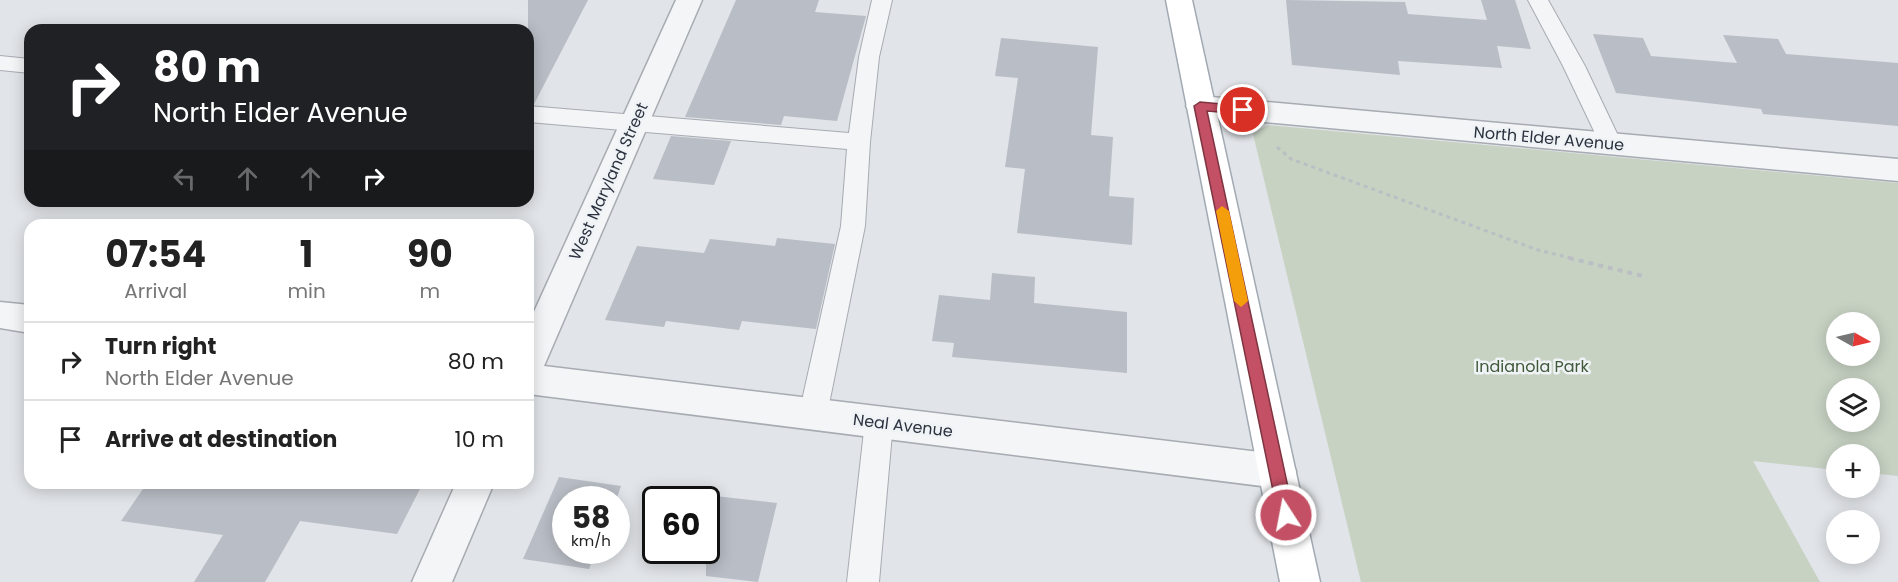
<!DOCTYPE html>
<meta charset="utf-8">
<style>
body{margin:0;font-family:Poppins,sans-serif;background:#f6f6f6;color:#222;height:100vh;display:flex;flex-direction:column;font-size:22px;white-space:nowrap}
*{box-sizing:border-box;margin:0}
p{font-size:20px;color:#767676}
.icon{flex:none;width:33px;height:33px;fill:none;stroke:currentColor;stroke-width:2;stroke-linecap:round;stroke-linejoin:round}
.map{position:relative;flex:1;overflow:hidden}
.details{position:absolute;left:24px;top:219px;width:510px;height:270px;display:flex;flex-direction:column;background:#fff;border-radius:18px;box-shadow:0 3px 15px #0003}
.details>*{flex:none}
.hud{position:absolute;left:24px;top:24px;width:510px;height:183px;border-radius:18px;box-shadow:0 3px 15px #0003;background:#202124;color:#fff;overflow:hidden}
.needle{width:39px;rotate:98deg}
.buttons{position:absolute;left:1826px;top:312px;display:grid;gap:12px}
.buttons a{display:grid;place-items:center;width:54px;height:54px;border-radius:50%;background:#fff;box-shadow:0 3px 15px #0003;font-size:30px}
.speed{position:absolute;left:552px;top:486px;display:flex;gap:12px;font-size:30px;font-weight:700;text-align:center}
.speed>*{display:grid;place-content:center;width:78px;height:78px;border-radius:50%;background:#fff;box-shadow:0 3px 15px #0003;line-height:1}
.speed small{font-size:15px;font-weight:400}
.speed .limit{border:3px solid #111;border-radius:9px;background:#fff;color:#111}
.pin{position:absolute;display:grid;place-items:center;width:51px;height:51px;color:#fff;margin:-26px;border:3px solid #fff;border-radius:50%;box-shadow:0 2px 6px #0007}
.me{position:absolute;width:66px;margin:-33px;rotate:349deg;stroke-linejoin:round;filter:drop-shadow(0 0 4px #0008)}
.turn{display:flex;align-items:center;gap:21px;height:126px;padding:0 30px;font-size:27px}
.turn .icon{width:78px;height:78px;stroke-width:2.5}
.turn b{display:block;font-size:42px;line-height:51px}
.lanes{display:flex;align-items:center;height:57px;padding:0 30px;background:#0003;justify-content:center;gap:30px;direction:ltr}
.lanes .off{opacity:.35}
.eta{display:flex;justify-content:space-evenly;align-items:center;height:102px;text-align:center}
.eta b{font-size:36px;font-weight:700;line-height:42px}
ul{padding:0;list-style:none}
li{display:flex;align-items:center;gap:18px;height:78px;padding:0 30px;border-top:2px solid #e0e0e0}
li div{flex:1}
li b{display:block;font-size:22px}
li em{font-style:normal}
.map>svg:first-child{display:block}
</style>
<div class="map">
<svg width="1898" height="582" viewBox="0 0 1898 582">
<rect width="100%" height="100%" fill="#e1e4e8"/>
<!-- green -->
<path fill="#c7d2c3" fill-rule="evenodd" d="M 1267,125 L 1898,183 L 1898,476 L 1869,473 L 1869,454 L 1836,454 L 1836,470 L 1753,461 L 1820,582 L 1361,582 L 1253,134 ZM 1836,322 L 1869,322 L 1869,356 L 1836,356 ZM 1836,388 L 1869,388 L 1869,422 L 1836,422 Z"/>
<!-- building -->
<path fill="#b9bdc5" d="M 528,0 L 588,0 L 534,104 L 528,104 Z
M 736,0 L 819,0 L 815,12 L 866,16 L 837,121 L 784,116 L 781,125 L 685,117 Z
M 1286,0 L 1405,2 L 1408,14 L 1487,20 L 1481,0 L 1515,0 L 1531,49 L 1497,46 L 1502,68 L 1398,61 L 1400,75 L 1292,65 Z
M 1593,34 L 1643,38 L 1651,56 L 1737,63 L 1723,35 L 1778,39 L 1786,54 L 1898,63 L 1898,126 L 1763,114 L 1761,109 L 1616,93 Z
M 1001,38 L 1098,47 L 1091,135 L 1113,137 L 1109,196 L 1134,198 L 1132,245 L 1017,233 L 1025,169 L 1005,167 L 1018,78 L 995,76 Z
M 671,136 L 731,141 L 714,185 L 653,179 Z
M 777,238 L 835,244 L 816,329 L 742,321 L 739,330 L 666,321 L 664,327 L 605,320 L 637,246 L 704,253 L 710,239 L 775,246 Z
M 992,273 L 1035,277 L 1034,303 L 1127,312 L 1127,373 L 952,357 L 954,343 L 932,341 L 939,295 L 990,300 Z
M 559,477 L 621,486 L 616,500 L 566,500 L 566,550 L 596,550 L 589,569 L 523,559 Z
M 147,483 L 423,483 L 397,534 L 300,521 L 265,582 L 194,582 L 223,535 L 121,521 Z
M 706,495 L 777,503 L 758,582 L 706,576 Z"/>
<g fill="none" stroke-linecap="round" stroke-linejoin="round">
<!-- service casing -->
<g stroke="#a7abb2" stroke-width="2">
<path id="service" d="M 872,0 L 892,0 L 879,57 L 870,142 L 865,226 L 827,414 L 823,422 L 813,426 L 803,422 L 799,414 L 841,226 L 847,149 L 528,122 L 528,106 L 849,133 L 859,57 Z
M 1528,0 L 1548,0 L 1585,66 L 1622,144 L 1619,150 L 1611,152 L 1603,150 L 1563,66 Z
M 0,56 L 30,59 L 30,73 L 0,70 Z
M 879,410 L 889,413 L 893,422 L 879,582 L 847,582 L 865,422 L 869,413 Z"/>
</g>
<!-- minor casing -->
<g stroke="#a7abb2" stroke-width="3">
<path id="minor" d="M 676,0 L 702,0 L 544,366 L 1277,454 L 1290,459 L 1296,471 L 1290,483 L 1277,488 L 528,394 L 528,325 Z
M 1200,96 L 1898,159 L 1898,181 L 1200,116 L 1190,113 L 1186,106 L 1190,99 Z
M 0,302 L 30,305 L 30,333 L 0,328 Z
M 456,483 L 494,483 L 452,582 L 412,582 Z"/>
</g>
<!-- primary casing -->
<g stroke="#a1a9b3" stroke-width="3">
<path id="primary" d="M 1166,0 L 1192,0 L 1320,582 L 1280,582 Z"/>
</g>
<!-- path-far1 -->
<path stroke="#bbbec3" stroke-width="3" stroke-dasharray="4 4" stroke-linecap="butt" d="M 1277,147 L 1291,159 L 1538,250 L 1575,259"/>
<!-- path -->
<path stroke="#bbbec3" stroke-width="4" stroke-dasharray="5 5" stroke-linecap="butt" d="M 1569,258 L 1647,277"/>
<!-- service -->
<use href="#service" fill="#f3f5f7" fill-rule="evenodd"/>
<!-- minor -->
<use href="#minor" fill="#f3f5f7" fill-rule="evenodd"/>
<!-- primary -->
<use href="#primary" fill="#fff" fill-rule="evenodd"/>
</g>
<!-- route -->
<path fill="#c35064" stroke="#7f3441" stroke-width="1.5" d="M 1200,102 L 1243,106 L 1249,110 L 1243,114 L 1207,111 L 1294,515 L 1292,520 L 1286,523 L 1280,520 L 1278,515 L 1194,106 Z"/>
<!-- slow -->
<path fill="#f59e0b" d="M 1222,206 L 1229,211 L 1248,301 L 1241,307 L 1234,301 L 1216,211 Z"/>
<g text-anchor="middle" stroke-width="5" stroke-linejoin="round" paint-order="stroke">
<!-- street labels -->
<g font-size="16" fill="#2b323f" stroke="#f0f3f6">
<text transform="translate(1549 138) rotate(5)" y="6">North Elder Avenue</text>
<text transform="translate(608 181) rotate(-66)" y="6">West Maryland Street</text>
<text transform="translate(903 425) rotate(7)" y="6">Neal Avenue</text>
</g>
<!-- park labels -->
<g font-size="16" fill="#405939" stroke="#f0f3f6">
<text x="1532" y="372">Indianola Park</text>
</g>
</g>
</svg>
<div class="buttons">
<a><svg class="needle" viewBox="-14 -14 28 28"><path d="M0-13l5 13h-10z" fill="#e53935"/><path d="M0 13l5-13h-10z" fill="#767676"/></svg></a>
<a><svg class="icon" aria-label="layers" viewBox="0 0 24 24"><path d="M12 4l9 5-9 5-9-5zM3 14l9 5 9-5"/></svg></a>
<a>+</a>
<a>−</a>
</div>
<div class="speed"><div>58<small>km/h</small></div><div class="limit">60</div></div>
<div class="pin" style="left:1243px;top:110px;background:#d93025"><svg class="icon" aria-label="arrive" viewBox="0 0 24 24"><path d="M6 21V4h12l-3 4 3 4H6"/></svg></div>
<svg class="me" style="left:1286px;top:515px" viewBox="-20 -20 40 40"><circle r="17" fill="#c35064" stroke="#fff" stroke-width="3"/><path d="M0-11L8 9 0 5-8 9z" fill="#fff"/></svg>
<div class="hud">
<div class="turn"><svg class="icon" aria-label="right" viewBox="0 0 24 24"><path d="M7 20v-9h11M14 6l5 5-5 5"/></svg><div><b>80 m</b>North Elder Avenue</div></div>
<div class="lanes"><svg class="icon off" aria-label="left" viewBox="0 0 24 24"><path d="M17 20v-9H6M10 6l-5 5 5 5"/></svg><svg class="icon off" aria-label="ahead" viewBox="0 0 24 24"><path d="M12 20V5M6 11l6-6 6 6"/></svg><svg class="icon off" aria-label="ahead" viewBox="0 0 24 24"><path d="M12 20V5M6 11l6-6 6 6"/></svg><svg class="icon" aria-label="right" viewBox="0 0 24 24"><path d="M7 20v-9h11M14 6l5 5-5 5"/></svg></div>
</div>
<section class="details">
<div class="eta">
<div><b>07:54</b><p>Arrival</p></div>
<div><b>1</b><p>min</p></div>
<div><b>90</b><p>m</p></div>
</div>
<ul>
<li><svg class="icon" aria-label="right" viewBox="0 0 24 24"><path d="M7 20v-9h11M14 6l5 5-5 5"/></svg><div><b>Turn right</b><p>North Elder Avenue</p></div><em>80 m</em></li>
<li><svg class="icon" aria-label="arrive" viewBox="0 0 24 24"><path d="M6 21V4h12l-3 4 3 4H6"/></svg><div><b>Arrive at destination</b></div><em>10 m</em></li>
</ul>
</section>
</div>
